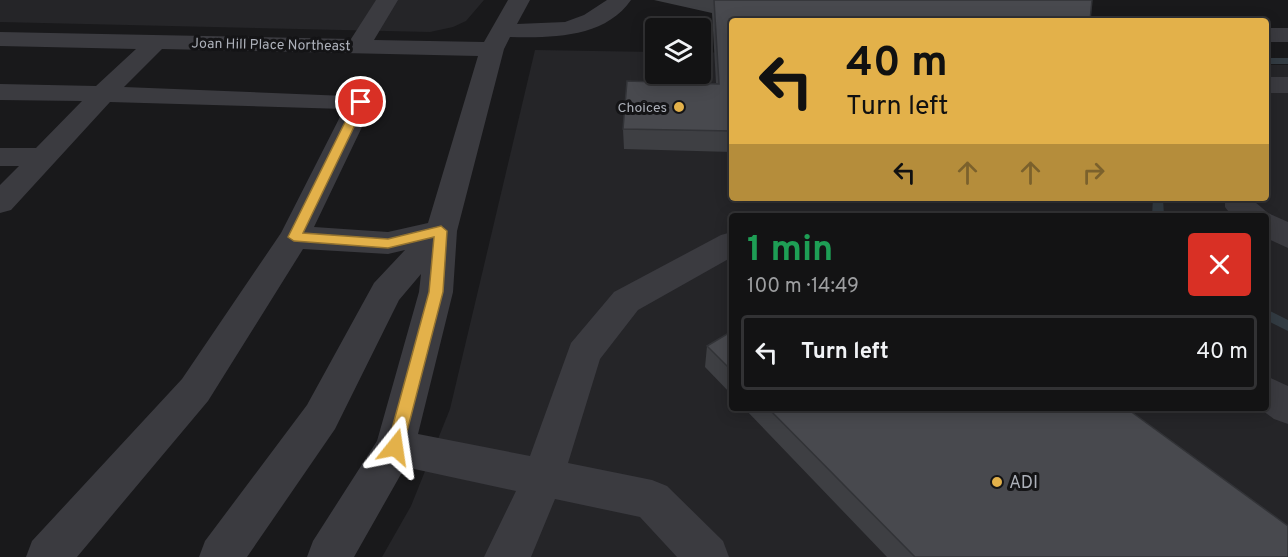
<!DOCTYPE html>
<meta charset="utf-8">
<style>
body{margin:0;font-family:Overpass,sans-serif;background:#1c1c1d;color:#f1f3f6;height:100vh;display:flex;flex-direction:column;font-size:22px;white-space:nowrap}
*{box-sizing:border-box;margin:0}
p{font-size:20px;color:#9d9ea0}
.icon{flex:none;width:33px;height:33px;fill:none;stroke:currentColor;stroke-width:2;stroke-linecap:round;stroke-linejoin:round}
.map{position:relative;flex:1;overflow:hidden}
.panel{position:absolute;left:729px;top:213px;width:540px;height:198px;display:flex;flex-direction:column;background:#131314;border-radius:6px;box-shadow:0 3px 15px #0003,0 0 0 2px #323234}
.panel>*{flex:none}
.top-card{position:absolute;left:729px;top:18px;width:540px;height:183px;border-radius:6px;box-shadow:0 3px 15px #0003,0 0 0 2px #323234;background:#e3b14a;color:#111;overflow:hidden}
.buttons{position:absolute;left:645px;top:18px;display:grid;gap:12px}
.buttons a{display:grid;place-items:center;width:66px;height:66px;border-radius:6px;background:#131314;box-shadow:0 3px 15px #0003,0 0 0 2px #323234;font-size:30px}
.pin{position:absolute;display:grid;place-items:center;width:51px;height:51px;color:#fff;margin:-26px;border:3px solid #fff;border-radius:50%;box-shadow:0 2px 6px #0007}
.me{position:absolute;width:66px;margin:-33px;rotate:15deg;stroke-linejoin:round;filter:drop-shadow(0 0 4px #0008)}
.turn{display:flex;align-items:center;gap:21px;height:126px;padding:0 18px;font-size:27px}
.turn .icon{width:78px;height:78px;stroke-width:2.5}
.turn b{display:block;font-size:42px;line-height:51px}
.lanes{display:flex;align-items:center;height:57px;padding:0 18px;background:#0003;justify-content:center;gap:30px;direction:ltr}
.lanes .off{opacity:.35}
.round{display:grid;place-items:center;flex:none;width:63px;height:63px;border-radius:6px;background:#1c1c1d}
.overview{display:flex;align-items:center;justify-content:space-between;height:102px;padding:0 18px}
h1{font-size:36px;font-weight:700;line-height:45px;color:#1e9e55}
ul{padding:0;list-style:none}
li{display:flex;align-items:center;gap:18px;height:75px;margin:0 12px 9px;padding:0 6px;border:3px solid #323234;border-radius:6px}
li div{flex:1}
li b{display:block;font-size:22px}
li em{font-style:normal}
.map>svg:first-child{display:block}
</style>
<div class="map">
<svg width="1288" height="557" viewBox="0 0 1288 557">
<rect width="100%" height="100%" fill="#19191b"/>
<!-- built -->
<path fill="#252528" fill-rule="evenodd" d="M 0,0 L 484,0 L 466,21 L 453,27 L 430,32 L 0,22 Z
M 535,50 L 655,52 L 656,74 L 700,74 L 701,52 L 732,53 L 732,198 L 1266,198 L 1266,65 L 1288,65 L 1288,557 L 382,557 L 411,506 L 450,409 ZM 732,216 L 1266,216 L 1266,408 L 732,408 Z"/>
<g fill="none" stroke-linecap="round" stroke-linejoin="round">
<!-- stream -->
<path fill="#333c43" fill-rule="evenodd" d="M 1266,58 L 1288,58 L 1288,64 L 1266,64 Z
M 1153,198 L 1163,198 L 1164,216 L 1152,216 Z
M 1266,309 L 1288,320 L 1288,331 L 1266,320 Z"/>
<!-- minor -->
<path fill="#3b3b40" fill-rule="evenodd" d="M 376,0 L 398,0 L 374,40 L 484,42 L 508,0 L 530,0 L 517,24 L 565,22 L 584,15 L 607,0 L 631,0 C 605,38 551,38 510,37 L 504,49 L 457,231 L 453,292 L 418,434 L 530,456 L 571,343 L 614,292 L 721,235 L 732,232 L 732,257 L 638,310 L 600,359 L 568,463 L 652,480 L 667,486 L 723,541 L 729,557 L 677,557 L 640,517 L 555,499 L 531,557 L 484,557 L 516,491 L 405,467 L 354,557 L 307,557 L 313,541 L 377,441 L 419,292 L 421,274 L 399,300 L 335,429 L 247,557 L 199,557 L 205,541 L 307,405 L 374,283 L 405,250 L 388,254 L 303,249 L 208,401 L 77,557 L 26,557 L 32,541 L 182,379 L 281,233 L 344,109 L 110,102 L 11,210 L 0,213 L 0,185 L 19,166 L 0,166 L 0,148 L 36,148 L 82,101 L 0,100 L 0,84 L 96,86 L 136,49 L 0,46 L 0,32 L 351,39 ZM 162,49 L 478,56 L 428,223 L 388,232 L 314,227 L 374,102 L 370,97 L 124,87 Z
M 1266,28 L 1288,28 L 1288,42 L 1266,42 Z
M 1266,77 L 1288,77 L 1288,93 L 1266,93 Z
M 1225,198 L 1255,198 L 1255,202 L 1268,213 L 1288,222 L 1288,248 L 1266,238 L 1266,216 L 1232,216 L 1225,207 Z
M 1266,376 L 1288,386 L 1288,424 L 1274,419 L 1259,408 L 1266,408 Z"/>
</g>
<!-- wall -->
<path fill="#3e3f43" d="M 654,0 L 1092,0 L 732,21 L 732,152 L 624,149 L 623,129 L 716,83 L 712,13 Z
M 732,331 L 732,395 L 705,367 L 707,346 Z
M 744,408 L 1126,408 L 1288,557 L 887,557 Z"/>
<!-- building -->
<path fill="#48494e" stroke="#323337" stroke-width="1.5" d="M 714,0 L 1092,0 L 1090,21 L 732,21 L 732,131 L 623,129 L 627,81 L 719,84 Z
M 732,331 L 732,371 L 707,346 Z
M 768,408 L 1126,408 L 1288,526 L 1288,557 L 915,557 Z"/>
<!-- route -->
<path fill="#e3b14a" stroke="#947330" stroke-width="1.5" d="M 361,99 L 366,102 L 303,233 L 388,239 L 441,226 L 447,231 L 443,292 L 403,447 L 401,452 L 395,454 L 389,452 L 387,447 L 429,292 L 434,237 L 388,248 L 294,241 L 288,237 L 355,102 Z"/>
<!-- markers -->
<g fill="#e3b14a" stroke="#141416" stroke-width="2">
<circle cx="679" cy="107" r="6"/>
<circle cx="997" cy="482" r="6"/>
</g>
<g text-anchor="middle" stroke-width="6" stroke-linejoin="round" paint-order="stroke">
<!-- far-street labels -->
<g font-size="14" fill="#adb1ba" stroke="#141416">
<text transform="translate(271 44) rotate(1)" y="5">Joan Hill Place Northeast</text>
</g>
<!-- far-poi labels -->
<g font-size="14" fill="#adb1ba" stroke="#141416" text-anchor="end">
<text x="667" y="112">Choices</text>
</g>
<!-- near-poi labels -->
<g font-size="18" fill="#adb1ba" stroke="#141416" text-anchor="start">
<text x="1009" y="488">ADI</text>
</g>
</g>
</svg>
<div class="buttons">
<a><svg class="icon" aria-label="layers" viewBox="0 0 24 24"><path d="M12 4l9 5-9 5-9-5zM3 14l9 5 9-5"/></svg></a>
</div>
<div class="pin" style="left:361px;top:102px;background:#d93025"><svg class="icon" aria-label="arrive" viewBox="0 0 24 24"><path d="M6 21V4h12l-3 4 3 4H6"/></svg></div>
<svg class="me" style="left:395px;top:447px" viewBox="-20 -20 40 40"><path d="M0-17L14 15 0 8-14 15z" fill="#e3b14a" stroke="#fff" stroke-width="4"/></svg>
<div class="top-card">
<div class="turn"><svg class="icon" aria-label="left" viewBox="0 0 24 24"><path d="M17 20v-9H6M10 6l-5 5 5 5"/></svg><div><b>40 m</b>Turn left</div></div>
<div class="lanes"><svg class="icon" aria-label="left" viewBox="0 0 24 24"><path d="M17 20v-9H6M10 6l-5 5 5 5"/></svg><svg class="icon off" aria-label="ahead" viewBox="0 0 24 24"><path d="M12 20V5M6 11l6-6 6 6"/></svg><svg class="icon off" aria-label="ahead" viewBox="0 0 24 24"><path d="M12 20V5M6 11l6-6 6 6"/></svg><svg class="icon off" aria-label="right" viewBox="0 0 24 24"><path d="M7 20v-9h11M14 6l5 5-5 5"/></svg></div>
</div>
<section class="panel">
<div class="overview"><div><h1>1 min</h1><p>100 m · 14:49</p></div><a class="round" style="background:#d93025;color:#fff"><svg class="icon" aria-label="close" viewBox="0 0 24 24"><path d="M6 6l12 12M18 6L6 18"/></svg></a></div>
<ul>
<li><svg class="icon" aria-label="left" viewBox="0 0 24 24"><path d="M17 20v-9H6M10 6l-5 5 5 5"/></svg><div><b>Turn left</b></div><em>40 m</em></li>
</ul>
</section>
</div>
